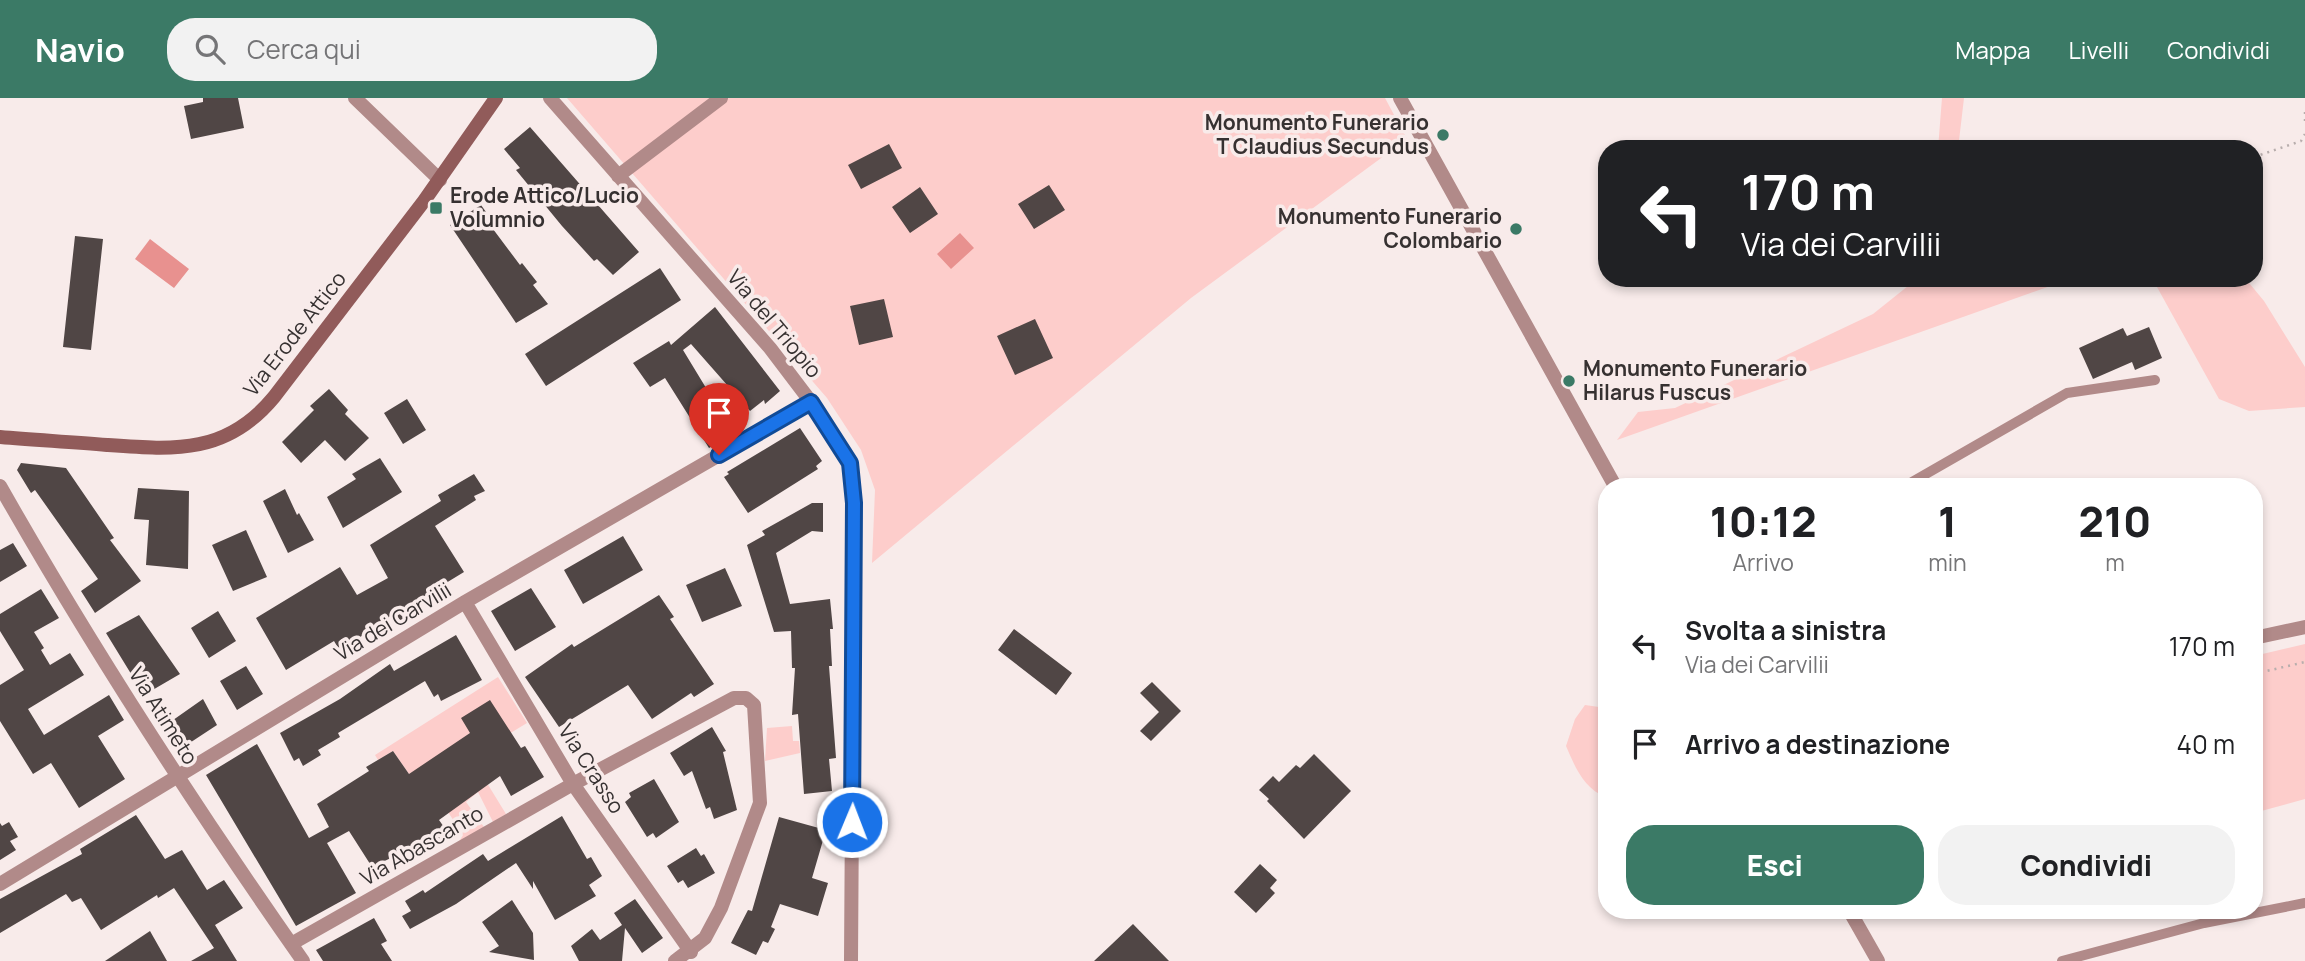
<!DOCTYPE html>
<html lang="it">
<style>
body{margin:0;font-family:Manrope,sans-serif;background:#f2f2f2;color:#202124;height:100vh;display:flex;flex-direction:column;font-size:26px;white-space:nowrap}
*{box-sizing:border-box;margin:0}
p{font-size:23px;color:#757577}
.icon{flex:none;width:38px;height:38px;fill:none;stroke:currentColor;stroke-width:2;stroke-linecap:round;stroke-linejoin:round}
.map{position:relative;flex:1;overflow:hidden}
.side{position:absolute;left:1598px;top:380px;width:665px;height:441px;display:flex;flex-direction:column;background:#fff;border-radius:28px;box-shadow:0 4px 10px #0003}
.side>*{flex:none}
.top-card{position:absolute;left:1598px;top:42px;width:665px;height:147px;border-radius:28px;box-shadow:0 4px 10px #0003;background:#202124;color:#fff;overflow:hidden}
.pin{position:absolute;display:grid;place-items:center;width:60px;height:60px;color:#fff;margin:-72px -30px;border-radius:50% 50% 50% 0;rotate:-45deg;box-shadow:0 0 7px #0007}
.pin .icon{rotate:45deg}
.me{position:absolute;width:77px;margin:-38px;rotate:1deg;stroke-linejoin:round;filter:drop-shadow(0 0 5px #0008)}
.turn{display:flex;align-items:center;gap:24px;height:147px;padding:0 28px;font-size:32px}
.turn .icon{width:91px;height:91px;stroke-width:2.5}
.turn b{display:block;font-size:49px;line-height:60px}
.eta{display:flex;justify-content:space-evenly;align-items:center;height:119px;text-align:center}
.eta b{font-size:42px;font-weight:800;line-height:49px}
.action{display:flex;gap:14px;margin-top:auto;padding:14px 28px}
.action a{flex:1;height:80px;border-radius:28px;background:#3b7a66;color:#fff;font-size:28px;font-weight:800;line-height:80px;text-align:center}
.action a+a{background:#f2f2f2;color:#202124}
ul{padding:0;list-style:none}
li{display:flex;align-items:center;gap:21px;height:98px;padding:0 28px}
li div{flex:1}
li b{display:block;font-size:26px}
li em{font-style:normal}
header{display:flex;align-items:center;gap:42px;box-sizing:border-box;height:98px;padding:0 35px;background:#3b7a66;color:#fff}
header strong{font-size:33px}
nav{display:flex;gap:38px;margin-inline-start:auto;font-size:24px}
.search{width:490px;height:63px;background:#f2f2f2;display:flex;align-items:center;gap:18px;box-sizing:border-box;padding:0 24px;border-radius:28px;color:#757577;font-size:26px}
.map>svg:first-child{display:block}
</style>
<header>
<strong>Navio</strong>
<div class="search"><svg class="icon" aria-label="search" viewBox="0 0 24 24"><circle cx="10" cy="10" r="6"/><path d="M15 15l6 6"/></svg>Cerca qui</div>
<nav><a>Mappa</a><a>Livelli</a><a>Condividi</a></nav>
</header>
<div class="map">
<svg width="2305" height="863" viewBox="0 0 2305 863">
<rect width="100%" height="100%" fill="#f8ebea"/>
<!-- green -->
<path fill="#fdcdcb" d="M 567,0 L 1385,0 L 1407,41 L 1191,200 L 872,465 L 875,392 L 861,352 L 827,300 Z
M 1942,0 L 1964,0 L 1958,51 L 1938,51 Z
M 1918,180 L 2073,180 L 1617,342 L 1638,314 L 1675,310 L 1873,216 Z
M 2152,180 L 2245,180 L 2264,203 L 2305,269 L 2305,309 L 2249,313 L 2219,301 Z
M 2305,546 L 2305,701 L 2254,715 L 2254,558 Z
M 498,579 L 527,625 L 471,659 L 506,716 L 493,724 L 478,694 L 466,704 L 484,729 L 457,747 L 463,737 L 420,671 L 409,676 L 393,653 L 378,662 L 375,657 Z
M 1585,607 L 1606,610 L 1606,699 C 1584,691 1575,669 1566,648 L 1575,621 Z
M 792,628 L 793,643 L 799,643 L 800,655 L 765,663 L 767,630 Z"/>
<!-- water -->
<path fill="#e8918f" d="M 960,135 L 974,150 L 951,171 L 937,156 Z
M 150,141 L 189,171 L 174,190 L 135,161 Z"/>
<!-- building -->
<path fill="#504645" d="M 203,0 L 238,0 L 244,30 L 191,41 L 184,8 L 203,4 Z
M 530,29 L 639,154 L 613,177 L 597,161 L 594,163 L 562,128 L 516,72 L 520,70 L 504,51 Z
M 889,46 L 902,70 L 861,91 L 848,67 Z
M 1049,87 L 1065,112 L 1034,131 L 1018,106 Z
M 920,89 L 938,116 L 910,135 L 892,109 Z
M 481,107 L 496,128 L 493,131 L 520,167 L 522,165 L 537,184 L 533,187 L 548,206 L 516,225 L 450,127 Z
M 75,138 L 103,141 L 91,252 L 63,249 Z
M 660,170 L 681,202 L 546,288 L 525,256 Z
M 884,201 L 893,239 L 859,247 L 850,208 Z
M 715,209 L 780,293 L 765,306 L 764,302 L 750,313 L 691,246 L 683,252 L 734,336 L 709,350 L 665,280 L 650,289 L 633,265 L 669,243 L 671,247 Z
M 1035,221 L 1053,260 L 1015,277 L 997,238 Z
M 2149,229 L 2162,260 L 2135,272 L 2132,264 L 2093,281 L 2079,250 L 2123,230 L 2127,238 Z
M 329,291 L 348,312 L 345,316 L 369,340 L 345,363 L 325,342 L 301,365 L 282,344 L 314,312 L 310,308 Z
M 407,301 L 426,332 L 403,346 L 384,315 Z
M 800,330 L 822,363 L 816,368 L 818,371 L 748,415 L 724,379 L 729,376 L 727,374 Z
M 380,360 L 402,394 L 343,430 L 327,399 L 356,381 L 352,376 Z
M 21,365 L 66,370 L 114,440 L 110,442 L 141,483 L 95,515 L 81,493 L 98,481 L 35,392 L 31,395 L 17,372 Z
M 474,376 L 485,393 L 474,398 L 476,402 L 435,428 L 464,474 L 423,499 L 426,505 L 400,523 L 395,515 L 340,553 L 334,543 L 286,572 L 256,520 L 340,469 L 357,497 L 388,480 L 370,447 L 441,403 L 438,397 Z
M 138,390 L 189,393 L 188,471 L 146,467 L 149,422 L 134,421 Z
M 285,391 L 297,417 L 299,415 L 314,442 L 288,455 L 263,403 Z
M 812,405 L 823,405 L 823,434 L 812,433 L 776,455 L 790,506 L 830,501 L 833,531 L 830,531 L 832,568 L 829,568 L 836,660 L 829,661 L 832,693 L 804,696 L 798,616 L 792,617 L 795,570 L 792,570 L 791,533 L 774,534 L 747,447 L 765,437 L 762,433 Z
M 246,432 L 267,479 L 233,493 L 212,447 Z
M 623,438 L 643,472 L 583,506 L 564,472 Z
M 13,445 L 27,468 L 0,484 L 0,452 Z
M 725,470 L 742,508 L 702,524 L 686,487 Z
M 531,490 L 556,529 L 515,553 L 491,513 Z
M 41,491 L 59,520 L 34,534 L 44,550 L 41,552 L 50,567 L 70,555 L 84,577 L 28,611 L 44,637 L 109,597 L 124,622 L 98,638 L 125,681 L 79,710 L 51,665 L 33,676 L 0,623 L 0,587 L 24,572 L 0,533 L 0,516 Z
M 659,497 L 674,519 L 670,521 L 714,586 L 694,599 L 691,595 L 652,621 L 628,587 L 559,629 L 525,579 L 572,546 L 574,549 Z
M 218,513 L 236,543 L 209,560 L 191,530 Z
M 139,517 L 180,576 L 144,597 L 106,535 Z
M 1014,531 L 1072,575 L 1056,597 L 998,552 Z
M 456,537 L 482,582 L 441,603 L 438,596 L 434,599 L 425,583 L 338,635 L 340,639 L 318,652 L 321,657 L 303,668 L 299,660 L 294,663 L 280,635 L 340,601 L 390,566 L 394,573 Z
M 246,568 L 263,596 L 237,612 L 220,583 Z
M 1152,584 L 1181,613 L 1151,643 L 1140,633 L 1159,614 L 1140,595 Z
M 203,601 L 217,627 L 182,650 L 166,627 Z
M 490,602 L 521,650 L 525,648 L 544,679 L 511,698 L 500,678 L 439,722 L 451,739 L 422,756 L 416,748 L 372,769 L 349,733 L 327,745 L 356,795 L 296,828 L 206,677 L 257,646 L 309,740 L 329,729 L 317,706 L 369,673 L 366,669 L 393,653 L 409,676 L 470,635 L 461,620 Z
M 712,629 L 726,653 L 723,654 L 737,712 L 714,721 L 710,709 L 706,711 L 692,673 L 684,678 L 670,655 Z
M 1314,656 L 1351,693 L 1304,741 L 1267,703 L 1269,701 L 1259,692 L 1273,678 L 1279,684 L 1296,667 L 1300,670 Z
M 654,681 L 679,724 L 656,740 L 653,735 L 647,739 L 625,704 L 631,699 L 629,695 Z
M 136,717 L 165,761 L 182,752 L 207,792 L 224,782 L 243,810 L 215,827 L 237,863 L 191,863 L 214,850 L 174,790 L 158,800 L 157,797 L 101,832 L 81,800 L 72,804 L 66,796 L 0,835 L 0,801 L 82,756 L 80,751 Z
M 562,718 L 587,761 L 591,759 L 602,778 L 589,787 L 596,798 L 555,822 L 533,783 L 533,791 L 516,765 L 456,806 L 410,831 L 402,818 L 411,813 L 405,803 L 423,792 L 425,795 L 483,756 L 488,763 Z
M 779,719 L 826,732 L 812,780 L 828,785 L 818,818 L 780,806 L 771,829 L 775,831 L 768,845 L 763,843 L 756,857 L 731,845 L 748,812 L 752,813 Z
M 9,724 L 18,739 L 10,743 L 16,752 L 0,762 L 0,725 L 2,728 Z
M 696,750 L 701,758 L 704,756 L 715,775 L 688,790 L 683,782 L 678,785 L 667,768 Z
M 1260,766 L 1277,782 L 1270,790 L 1275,795 L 1256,815 L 1234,794 Z
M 635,801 L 663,840 L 642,855 L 625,830 L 622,863 L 579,863 L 571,848 L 592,831 L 600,842 L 622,827 L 614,815 Z
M 512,802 L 533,835 L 534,862 L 489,854 L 499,848 L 482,824 Z
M 374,820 L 387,843 L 381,846 L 392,863 L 323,863 L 316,852 Z
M 1133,826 L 1169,863 L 1094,863 L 1112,846 Z
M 150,833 L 167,863 L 105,863 Z"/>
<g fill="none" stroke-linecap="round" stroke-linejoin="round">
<!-- path -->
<path stroke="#b8aead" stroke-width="2.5" stroke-dasharray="2 5" stroke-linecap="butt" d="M 2305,14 L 2305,24
M 2254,59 L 2301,43 L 2305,36
M 2254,576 L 2305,564"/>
<!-- service -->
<path stroke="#b18a89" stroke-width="10" d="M 1905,388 L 2067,295 L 2155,282
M 2062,863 L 2204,825 L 2305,805"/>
<!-- minor -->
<path stroke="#b18a89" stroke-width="14" d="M 355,0 L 440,82
M 550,0 L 770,250 L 811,304 L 850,365 L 854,405 L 851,863
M 1400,0 L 1615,388
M 618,78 L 721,0
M 0,388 C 93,552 195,709 303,863
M 465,504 L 573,686 L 691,854
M 2254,540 L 2305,529
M 0,786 L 465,504 L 811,304
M 1849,812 L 1878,863
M 291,846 L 573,686 L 734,600 L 746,600 L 754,607 L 760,705 L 721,810 L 705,840 L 675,863"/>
<!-- secondary -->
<path stroke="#915b5a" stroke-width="14" d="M 0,339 C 36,342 72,344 107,347 C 176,352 227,356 274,299 L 424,103 L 496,0"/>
</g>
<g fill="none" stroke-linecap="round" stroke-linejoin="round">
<!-- route casing -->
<g stroke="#114b97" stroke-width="18">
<path id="route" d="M 719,357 L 811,304 L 850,365 L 854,405 L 852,724"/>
</g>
<!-- route -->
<use href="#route" stroke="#1a73e8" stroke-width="12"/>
</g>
<!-- markers -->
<g fill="#3b7a66" stroke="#f8ebea" stroke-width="2.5">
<circle cx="1443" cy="37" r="7"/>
<rect x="429" y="103" width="14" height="14" rx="3.5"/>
<circle cx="1516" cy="131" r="7"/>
<circle cx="1569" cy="283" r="7"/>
</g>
<g text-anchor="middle" stroke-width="7" stroke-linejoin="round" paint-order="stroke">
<!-- poi labels -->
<g font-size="21" font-weight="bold" fill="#363131" stroke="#f8ebea" text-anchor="end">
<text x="1429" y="32">Monumento Funerario<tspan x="1429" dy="24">T Claudius Secundus</tspan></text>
<text x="450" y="105" text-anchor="start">Erode Attico/Lucio<tspan x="450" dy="24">Volumnio</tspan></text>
<text x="1502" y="126">Monumento Funerario<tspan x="1502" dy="24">Colombario</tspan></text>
<text x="1583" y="278" text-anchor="start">Monumento Funerario<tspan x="1583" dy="24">Hilarus Fuscus</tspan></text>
</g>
<!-- street labels -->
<g font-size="21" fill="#363131" stroke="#f8ebea">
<text transform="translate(774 226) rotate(50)" y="7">Via del Triopio</text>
<text transform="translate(295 236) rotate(-52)" y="7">Via Erode Attico</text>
<text transform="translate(393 524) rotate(-31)" y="7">Via dei Carvilii</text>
<text transform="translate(163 618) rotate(58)" y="7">Via Atimeto</text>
<text transform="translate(591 671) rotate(57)" y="7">Via Crasso</text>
<text transform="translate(422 748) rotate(-30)" y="7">Via Abascanto</text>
</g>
</g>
</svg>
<div class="pin" style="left:719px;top:357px;background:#d93025"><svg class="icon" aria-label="arrive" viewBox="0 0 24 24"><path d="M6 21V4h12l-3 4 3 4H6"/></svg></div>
<svg class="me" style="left:852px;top:724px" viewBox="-20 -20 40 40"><circle r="17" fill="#1a73e8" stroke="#fff" stroke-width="3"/><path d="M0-11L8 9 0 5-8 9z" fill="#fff"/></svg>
<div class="top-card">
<div class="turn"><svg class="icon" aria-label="left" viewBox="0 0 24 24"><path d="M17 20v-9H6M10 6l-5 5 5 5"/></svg><div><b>170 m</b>Via dei Carvilii</div></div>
</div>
<section class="side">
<div class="eta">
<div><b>10:12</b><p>Arrivo</p></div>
<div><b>1</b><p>min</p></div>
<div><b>210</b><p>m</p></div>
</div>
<ul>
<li><svg class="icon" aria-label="left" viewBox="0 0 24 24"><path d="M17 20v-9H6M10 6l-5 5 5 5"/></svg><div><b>Svolta a sinistra</b><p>Via dei Carvilii</p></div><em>170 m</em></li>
<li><svg class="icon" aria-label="arrive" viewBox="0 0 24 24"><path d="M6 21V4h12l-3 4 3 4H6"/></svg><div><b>Arrivo a destinazione</b></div><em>40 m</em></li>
</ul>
<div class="action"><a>Esci</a><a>Condividi</a></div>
</section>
</div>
